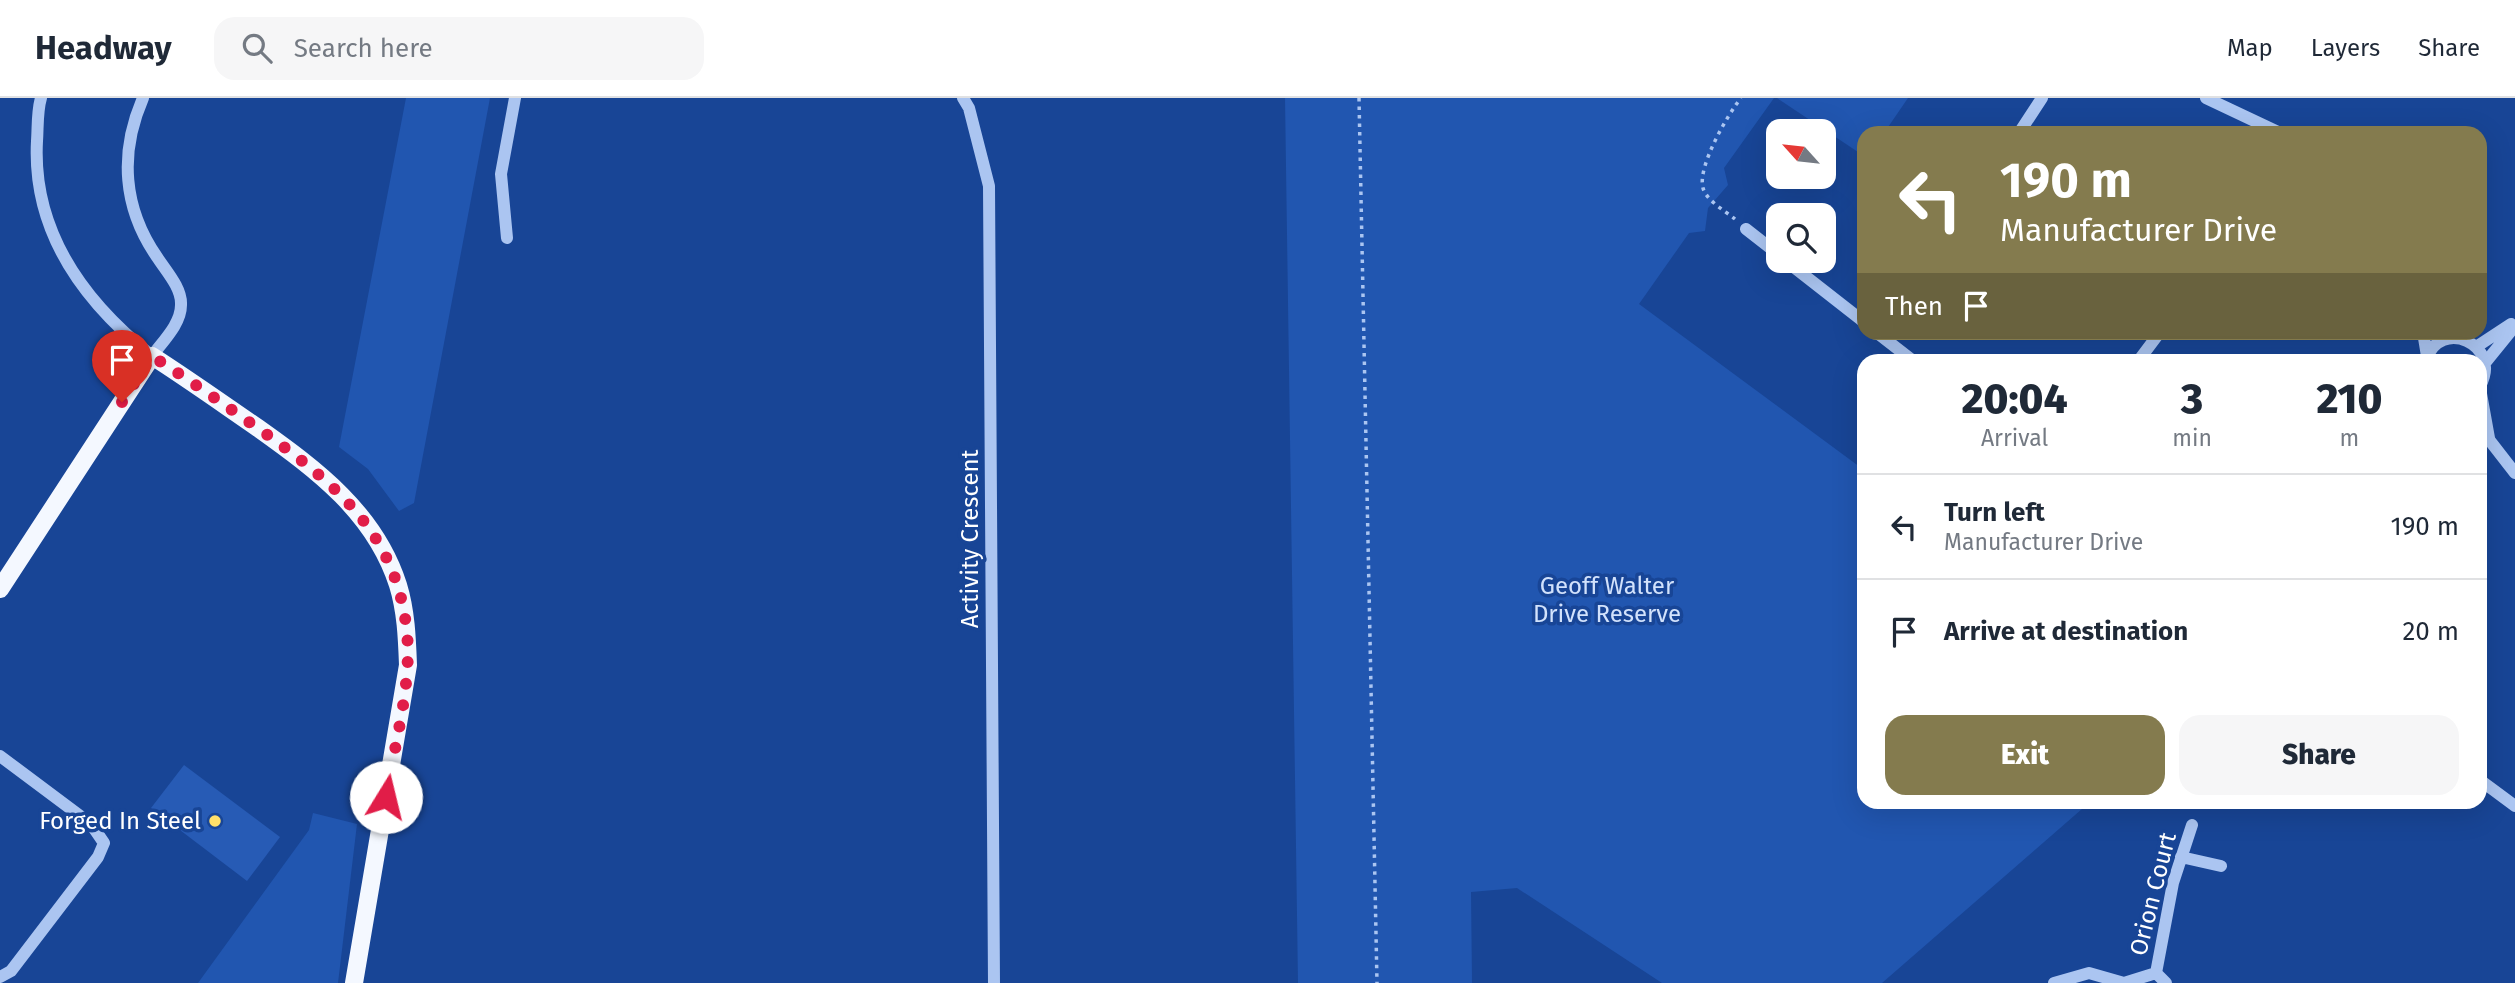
<!DOCTYPE html>
<style>
body{margin:0;font-family:"Fira Sans",sans-serif;background:#f6f6f7;color:#1f2937;height:100vh;display:flex;flex-direction:column;font-size:26px;white-space:nowrap}
*{box-sizing:border-box;margin:0}
p{font-size:23px;color:#747a83}
.icon{flex:none;width:38px;height:38px;fill:none;stroke:currentColor;stroke-width:2;stroke-linecap:round;stroke-linejoin:round}
.map{position:relative;flex:1;overflow:hidden}
.side{position:absolute;left:1857px;top:256px;width:630px;height:455px;display:flex;flex-direction:column;background:#fff;border-radius:21px;box-shadow:0 7px 28px #0002}
.side>*{flex:none}
.top-card{position:absolute;left:1857px;top:28px;width:630px;height:214px;border-radius:21px;box-shadow:0 7px 28px #0002;background:#847b4e;color:#fff;overflow:hidden}
.needle{width:46px;rotate:297deg}
.controls{position:absolute;left:1766px;top:21px;display:grid;gap:14px}
.controls a{display:grid;place-items:center;width:70px;height:70px;border-radius:14px;background:#fff;box-shadow:0 7px 28px #0002;font-size:35px}
.pin{position:absolute;display:grid;place-items:center;width:60px;height:60px;color:#fff;margin:-72px -30px;border-radius:50% 50% 50% 0;rotate:-45deg;box-shadow:0 0 7px #0007}
.pin .icon{rotate:45deg}
.me{position:absolute;width:77px;margin:-38px;rotate:9deg;stroke-linejoin:round;filter:drop-shadow(0 0 5px #0008)}
.turn{display:flex;align-items:center;gap:24px;height:147px;padding:0 28px;font-size:32px}
.turn .icon{width:91px;height:91px;stroke-width:2.5}
.turn b{display:block;font-size:49px;line-height:60px}
.then{display:flex;align-items:center;height:66px;padding:0 28px;background:#0003;gap:14px;font-size:26px}
.eta{display:flex;justify-content:space-evenly;align-items:center;height:119px;text-align:center}
.eta b{font-size:42px;font-weight:800;line-height:49px}
.primary-button{display:flex;gap:14px;margin-top:auto;padding:14px 28px}
.primary-button a{flex:1;height:80px;border-radius:21px;background:#847b4e;color:#fff;font-size:28px;font-weight:800;line-height:80px;text-align:center}
.primary-button a+a{background:#f6f6f7;color:#1f2937}
ul{padding:0;list-style:none}
li{display:flex;align-items:center;gap:21px;height:105px;padding:0 28px;border-top:2px solid #e0e1e3}
li div{flex:1}
li b{display:block;font-size:26px}
li em{font-style:normal}
header{display:flex;align-items:center;gap:42px;box-sizing:border-box;height:98px;padding:0 35px;background:#fff;border-bottom:2px solid #e0e1e3}
header strong{font-size:33px}
nav{display:flex;gap:38px;margin-inline-start:auto;font-size:24px}
.search{width:490px;height:63px;background:#f6f6f7;display:flex;align-items:center;gap:18px;box-sizing:border-box;padding:0 24px;border-radius:21px;color:#747a83;font-size:26px}
.map>svg:first-child{display:block}
</style>
<header>
<strong>Headway</strong>
<div class="search"><svg class="icon" aria-label="search" viewBox="0 0 24 24"><circle cx="10" cy="10" r="6"/><path d="M15 15l6 6"/></svg>Search here</div>
<nav><a>Map</a><a>Layers</a><a>Share</a></nav>
</header>
<div class="map">
<svg width="2515" height="885" viewBox="0 0 2515 885">
<rect width="100%" height="100%" fill="#184596"/>
<!-- green -->
<path fill="#2156b0" d="M 406,0 L 490,0 L 414,405 L 399,413 L 368,371 L 339,349 Z
M 1285,0 L 1774,0 L 1724,70 L 1728,87 L 1708,110 L 1705,133 L 1689,135 L 1639,206 L 1864,372 L 1864,704 L 2090,704 L 1882,885 L 1662,885 L 1517,790 L 1471,794 L 1472,885 L 1298,885 Z
M 1777,0 L 1908,0 L 1884,35 L 1864,35 L 1864,58 Z
M 313,715 L 357,726 L 338,885 L 198,885 L 309,732 Z"/>
<!-- building -->
<path fill="#275bb5" d="M 184,667 L 280,739 L 247,783 L 151,710 Z"/>
<g fill="none" stroke-linecap="round" stroke-linejoin="round">
<!-- path -->
<path stroke="#abc5f1" stroke-width="3.5" stroke-dasharray="3.5 5" stroke-linecap="butt" d="M 1359,0 L 1377,885
M 1735,121 C 1725,113 1706,102 1703,90 C 1697,69 1728,16 1741,0"/>
<!-- minor -->
<path stroke="#abc5f1" stroke-width="12" d="M 41,0 C 37,13 38,29 37,43 C 32,134 84,204 152,258 C 163,243 181,226 181,207 C 182,190 166,173 157,159 C 123,110 119,55 143,0
M 963,0 L 969,10 L 989,88 L 994,885
M 2206,0 L 2280,35
M 2019,35 L 2042,0
M 1746,131 L 1778,156
M 507,140 L 501,76 L 515,0
M 1786,163 L 1864,224
M 1876,234 L 1912,262
M 2423,234 L 2427,258
M 2476,249 L 2511,226
M 2139,262 L 2160,234
M 2426,262 C 2440,219 2503,246 2480,288
M 2485,265 L 2515,228
M 2480,290 L 2489,340
M 2480,330 L 2515,375
M 0,658 L 91,726 L 104,745 L 98,759 L 11,873 L 0,879
M 2480,682 L 2515,708
M 2181,759 L 2221,768
M 2156,875 L 2173,785 L 2192,727
M 2054,885 L 2089,875 L 2124,885 L 2156,875 L 2166,885"/>
<!-- major -->
<path stroke="#f4f8ff" stroke-width="18" d="M 0,491 L 152,258 C 188,281 223,306 258,330 C 317,372 375,415 398,487 C 406,513 407,540 408,567 L 354,885"/>
</g>
<g fill="none" stroke-linecap="round" stroke-linejoin="round">
<!-- route -->
<path stroke="#e11d48" stroke-width="12" stroke-dasharray="0 21.6" d="M 122,304 L 152,258 C 189,282 225,307 262,333 C 337,387 398,437 407,536 C 412,585 394,650 386,699"/>
</g>
<!-- markers -->
<circle fill="#ffe06a" stroke="#184596" stroke-width="2.5" cx="215" cy="723" r="7"/>
<g text-anchor="middle" stroke-width="7" stroke-linejoin="round" paint-order="stroke">
<!-- street labels -->
<g font-size="24" fill="#fff" stroke="#184596">
<text transform="translate(970 441) rotate(-90)" y="8">Activity Crescent</text>
<text transform="translate(2153 796) rotate(-76)" y="8">Orion Court</text>
</g>
<!-- park labels -->
<g font-size="24" fill="#d2e2fc" stroke="#184596">
<text x="1607" y="496">Geoff Walter<tspan x="1607" dy="28">Drive Reserve</tspan></text>
</g>
<!-- poi labels -->
<g font-size="24" fill="#fff" stroke="#184596" text-anchor="end">
<text x="201" y="731">Forged In Steel</text>
</g>
</g>
</svg>
<div class="controls">
<a><svg class="needle" viewBox="-14 -14 28 28"><path d="M0-13l5 13h-10z" fill="#e53935"/><path d="M0 13l5-13h-10z" fill="#747a83"/></svg></a>
<a><svg class="icon" aria-label="search" viewBox="0 0 24 24"><circle cx="10" cy="10" r="6"/><path d="M15 15l6 6"/></svg></a>
</div>
<div class="pin" style="left:122px;top:304px;background:#d93025"><svg class="icon" aria-label="arrive" viewBox="0 0 24 24"><path d="M6 21V4h12l-3 4 3 4H6"/></svg></div>
<svg class="me" style="left:386px;top:699px" viewBox="-20 -20 40 40"><circle r="19" fill="#fff"/><path d="M0-13L10 11 0 6-10 11z" fill="#e11d48"/></svg>
<div class="top-card">
<div class="turn"><svg class="icon" aria-label="left" viewBox="0 0 24 24"><path d="M17 20v-9H6M10 6l-5 5 5 5"/></svg><div><b>190 m</b>Manufacturer Drive</div></div>
<div class="then">Then<svg class="icon" aria-label="arrive" viewBox="0 0 24 24"><path d="M6 21V4h12l-3 4 3 4H6"/></svg></div>
</div>
<section class="side">
<div class="eta">
<div><b>20:04</b><p>Arrival</p></div>
<div><b>3</b><p>min</p></div>
<div><b>210</b><p>m</p></div>
</div>
<ul>
<li><svg class="icon" aria-label="left" viewBox="0 0 24 24"><path d="M17 20v-9H6M10 6l-5 5 5 5"/></svg><div><b>Turn left</b><p>Manufacturer Drive</p></div><em>190 m</em></li>
<li><svg class="icon" aria-label="arrive" viewBox="0 0 24 24"><path d="M6 21V4h12l-3 4 3 4H6"/></svg><div><b>Arrive at destination</b></div><em>20 m</em></li>
</ul>
<div class="primary-button"><a>Exit</a><a>Share</a></div>
</section>
</div>
